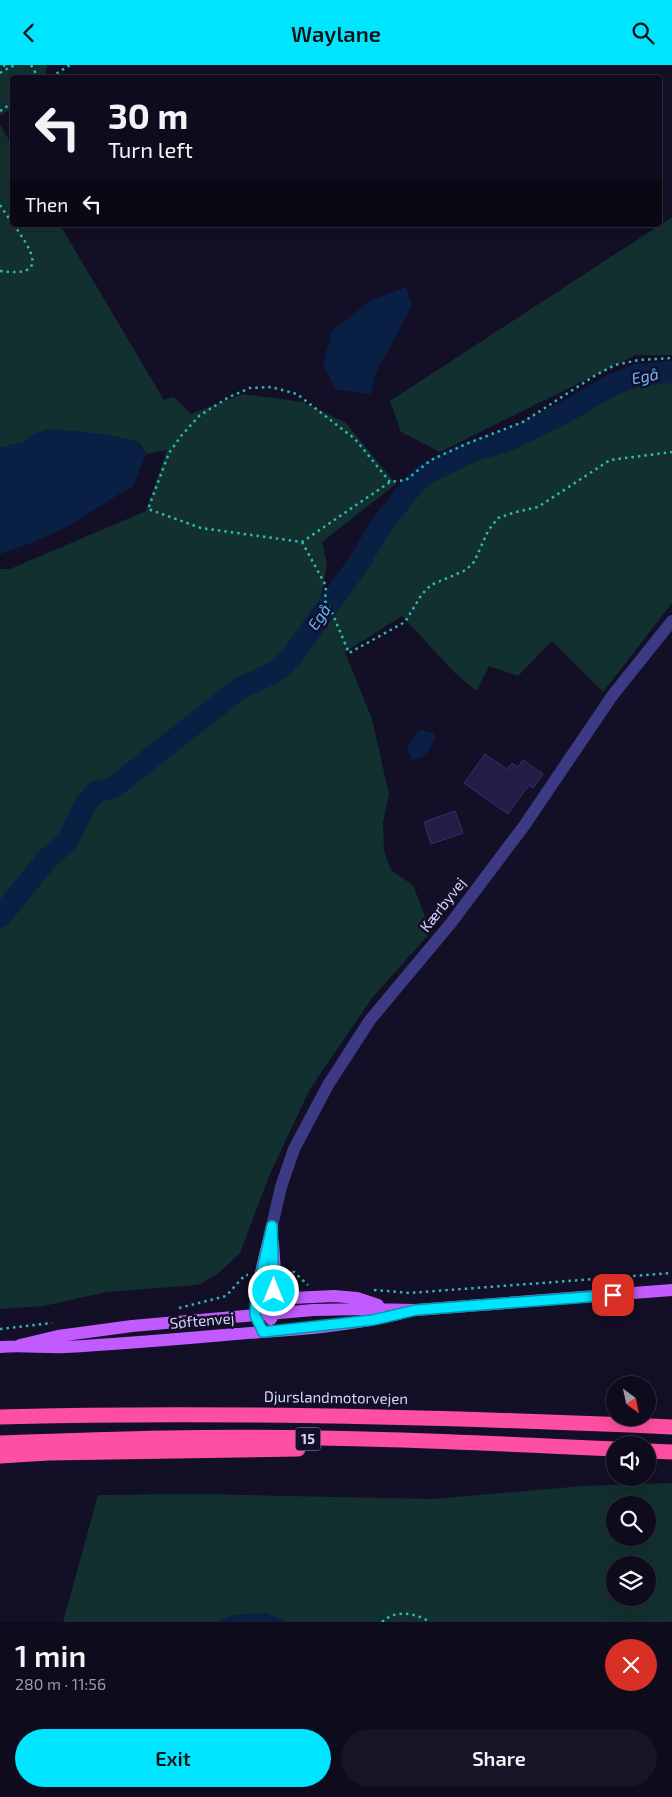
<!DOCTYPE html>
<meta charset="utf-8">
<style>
body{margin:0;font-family:"Exo 2",sans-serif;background:#171425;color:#f1f3f6;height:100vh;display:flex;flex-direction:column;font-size:19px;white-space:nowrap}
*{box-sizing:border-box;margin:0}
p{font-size:16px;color:#9b9ba3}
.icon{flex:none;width:28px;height:28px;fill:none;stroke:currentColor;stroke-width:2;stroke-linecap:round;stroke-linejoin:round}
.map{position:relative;height:1557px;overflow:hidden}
.drawer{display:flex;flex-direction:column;background:#0e0b1c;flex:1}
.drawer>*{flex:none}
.guide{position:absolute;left:10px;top:10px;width:652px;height:152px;border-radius:5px;box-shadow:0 5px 20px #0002,0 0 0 1px #2e2b3b;background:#0e0b1c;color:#f1f3f6;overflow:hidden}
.needle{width:32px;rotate:147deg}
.controls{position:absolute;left:606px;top:1311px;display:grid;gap:10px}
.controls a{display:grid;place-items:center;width:50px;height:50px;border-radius:50%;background:#0e0b1c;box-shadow:0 5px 20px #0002,0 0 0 1px #2e2b3b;font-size:25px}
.pin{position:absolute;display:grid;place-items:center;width:42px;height:42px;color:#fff;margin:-21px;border-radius:10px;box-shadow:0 2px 8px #0006}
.me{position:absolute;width:55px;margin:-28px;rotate:0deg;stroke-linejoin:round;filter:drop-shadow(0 0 4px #0008)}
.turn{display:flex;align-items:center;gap:18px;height:105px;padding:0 15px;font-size:22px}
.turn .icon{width:65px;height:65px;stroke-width:2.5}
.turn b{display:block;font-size:35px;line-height:42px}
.then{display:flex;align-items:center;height:48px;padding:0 15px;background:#0003;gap:10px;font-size:19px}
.round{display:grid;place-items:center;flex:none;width:52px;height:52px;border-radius:26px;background:#171425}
.overview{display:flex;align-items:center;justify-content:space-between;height:85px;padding:0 15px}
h1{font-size:30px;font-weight:600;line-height:38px}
.cta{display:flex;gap:10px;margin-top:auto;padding:10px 15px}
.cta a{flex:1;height:58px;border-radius:30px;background:#00e5ff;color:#111;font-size:20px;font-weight:600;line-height:58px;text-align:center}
.cta a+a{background:#171425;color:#f1f3f6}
header{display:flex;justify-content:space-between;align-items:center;height:65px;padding:0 15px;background:#00e5ff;color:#111;font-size:22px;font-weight:600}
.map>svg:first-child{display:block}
</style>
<header><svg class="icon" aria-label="back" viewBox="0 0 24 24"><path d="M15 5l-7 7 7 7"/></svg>Waylane<svg class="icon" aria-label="search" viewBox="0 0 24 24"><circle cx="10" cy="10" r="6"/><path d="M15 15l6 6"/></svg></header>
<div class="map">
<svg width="672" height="1557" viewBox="0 0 672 1557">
<rect width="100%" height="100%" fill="#130f26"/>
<!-- green -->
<path fill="#12302f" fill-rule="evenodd" d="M 0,0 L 47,0 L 45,12 L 12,12 L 12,43 L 0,51 Z
M 0,59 L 12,80 L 12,160 L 60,160 L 164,335 L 174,332 L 191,349 L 243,329 L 303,337 L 346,358 L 396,419 L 322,477 L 327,499 L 320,539 L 328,547 L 418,419 L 471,391 L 509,380 L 629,319 L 672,316 L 672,538 L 603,627 L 552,576 L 518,611 L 489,601 L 477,626 L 456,609 L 402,551 L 345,587 L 372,654 L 389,729 L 383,758 L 384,786 L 391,805 L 413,820 L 431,867 L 372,933 L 310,1024 L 269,1111 L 240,1188 L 219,1208 L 198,1220 L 106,1227 L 44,1241 L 0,1244 L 0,504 L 10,504 L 146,446 L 167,385 L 146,389 L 140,378 L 109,370 L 35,368 L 24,377 L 0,383 Z
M 672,152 L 672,290 L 636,290 L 440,387 L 401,367 L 390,336 Z
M 672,1418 L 672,1557 L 63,1557 L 98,1430 L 202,1429 L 433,1434 L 583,1421 ZM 615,1440 L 648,1440 L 648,1472 L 615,1472 ZM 615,1500 L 648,1500 L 648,1532 L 615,1532 Z"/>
<!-- water -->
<path fill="#0a1f44" d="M 406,222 L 412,241 L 376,308 L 371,329 L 336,325 L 323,299 L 332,266 L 370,236 Z
M 49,364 C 80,367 111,368 140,378 L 146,389 L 134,420 L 67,462 L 29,479 L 0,489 L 0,383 L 24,377 L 35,368 Z
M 421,665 L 433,668 L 435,672 C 432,683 425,695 412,694 L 407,684 L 417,667 Z
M 254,1548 L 266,1548 L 286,1557 L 218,1557 L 231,1551 Z"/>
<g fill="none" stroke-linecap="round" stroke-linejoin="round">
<!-- river -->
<path stroke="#0a1f44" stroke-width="22" d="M 0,852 L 47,794 L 68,775 L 85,740 L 96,727 L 114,722 L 240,623 L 271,609 L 282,602 L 293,590 L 358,499 L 383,458 L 413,420 L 427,408 L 472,386 L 509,375 L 564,348 L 612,320 L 637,310 L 672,307"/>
</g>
<!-- building -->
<path fill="#241b47" stroke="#3b2d73" d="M 485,689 L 507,704 L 512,698 L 518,702 L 523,695 L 543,709 L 533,723 L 529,720 L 508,749 L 464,718 Z
M 455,746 L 463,768 L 431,779 L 424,757 Z"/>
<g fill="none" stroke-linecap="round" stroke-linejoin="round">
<!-- path -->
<path stroke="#2fb8b0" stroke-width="2.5" stroke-dasharray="2.5 4" stroke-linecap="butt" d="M 3,0 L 8,3
M 31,0 L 38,12
M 0,8 L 14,0
M 51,12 L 70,0
M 0,46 L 12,38
M 0,140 L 12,158
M 0,206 C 50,213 32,186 14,160
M 390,417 L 355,374 L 297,329 L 271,322 L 250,323 L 229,332 L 199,351 L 181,371 L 169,388 L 148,444 L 201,463 L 302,477 L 390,417 L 406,415 L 431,395 L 466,379 L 523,357 L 596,310 L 615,300 L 639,295 L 672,293
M 302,477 L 326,521 L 325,536 L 331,545 L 349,588 L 405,557 L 422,529 L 431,520 L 466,505 L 474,497 L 488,466 L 498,453 L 516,447 L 538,442 L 610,395 L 672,387
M 286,1207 L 294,1207 L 308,1220
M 374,1225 L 410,1228 L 672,1208
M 179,1243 L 226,1231 L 245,1210 L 248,1210
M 0,1264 L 52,1258
M 382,1557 C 396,1544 415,1548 430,1557"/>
<!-- minor -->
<path stroke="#3d3a85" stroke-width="12" d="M 272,1161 L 281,1122 L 294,1084 L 328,1020 L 370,955 L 451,858 L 524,761 L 612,631 L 672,556"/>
<!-- major -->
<path stroke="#c25bff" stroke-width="12" d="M 274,1226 L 291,1233 L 334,1231 L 357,1233 L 378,1240
M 271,1254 L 274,1249 L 275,1207 L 273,1178
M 258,1256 C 250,1240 268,1181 272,1161
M 20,1280 L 58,1271 L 132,1261 L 313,1245 L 365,1244 L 416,1245 L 672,1225
M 0,1282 C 22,1280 43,1283 65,1282 C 122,1279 179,1274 236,1269 C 290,1265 345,1262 399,1249"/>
<!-- highway -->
<path stroke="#ff4fa3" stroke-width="15" d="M 0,1352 C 224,1346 448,1352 672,1362
M 0,1378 C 55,1376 111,1374 166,1373 C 316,1370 466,1377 615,1384
M 648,1386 L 672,1387
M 0,1391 L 48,1388 L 298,1384"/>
</g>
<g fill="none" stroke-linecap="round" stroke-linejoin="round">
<!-- route casing -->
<g stroke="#0095a6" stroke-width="12">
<path id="route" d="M 274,1226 L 272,1161 L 256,1232 L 255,1250 L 263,1267 L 373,1255 L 416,1245 L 613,1230"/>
</g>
<!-- route -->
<use href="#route" stroke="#00e5ff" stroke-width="9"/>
</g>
<g text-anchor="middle" stroke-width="5" stroke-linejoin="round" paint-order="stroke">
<!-- shield labels -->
<rect fill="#130f26" stroke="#9e99be" stroke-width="1" x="295.5" y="1362.5" width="25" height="23" rx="4"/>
<g font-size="14" font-weight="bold" fill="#d9d4ff">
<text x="308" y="1379">15</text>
</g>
<!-- street labels -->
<g font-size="15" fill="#d9d4ff" stroke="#130f26">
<text transform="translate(443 840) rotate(-52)" y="5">Kærbyvej</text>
<text transform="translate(202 1256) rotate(-5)" y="5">Søftenvej</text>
<text transform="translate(336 1333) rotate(1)" y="5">Djurslandmotorvejen</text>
</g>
<!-- water labels -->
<g font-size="16" font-style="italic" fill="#62b6ff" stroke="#130f26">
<text transform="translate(645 311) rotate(-11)" y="6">Egå</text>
<text transform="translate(319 552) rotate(-56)" y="6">Egå</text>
</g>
</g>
</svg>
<div class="controls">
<a><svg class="needle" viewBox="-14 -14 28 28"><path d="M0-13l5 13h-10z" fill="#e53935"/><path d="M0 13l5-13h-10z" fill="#9b9ba3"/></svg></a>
<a><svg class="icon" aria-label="sound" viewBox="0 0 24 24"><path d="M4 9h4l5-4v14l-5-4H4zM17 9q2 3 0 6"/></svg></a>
<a><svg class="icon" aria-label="search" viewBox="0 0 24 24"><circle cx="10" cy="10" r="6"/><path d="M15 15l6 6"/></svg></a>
<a><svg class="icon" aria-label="layers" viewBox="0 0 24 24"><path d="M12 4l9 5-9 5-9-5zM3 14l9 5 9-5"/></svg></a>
</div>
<div class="pin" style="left:613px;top:1230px;background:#d93025"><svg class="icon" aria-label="arrive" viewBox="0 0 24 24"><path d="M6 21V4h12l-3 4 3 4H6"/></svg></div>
<svg class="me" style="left:274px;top:1226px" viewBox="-20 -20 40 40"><circle r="17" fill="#00e5ff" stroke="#fff" stroke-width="3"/><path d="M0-11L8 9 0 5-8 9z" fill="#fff"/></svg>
<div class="guide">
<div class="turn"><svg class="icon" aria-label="left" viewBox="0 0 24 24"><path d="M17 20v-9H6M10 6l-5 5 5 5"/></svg><div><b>30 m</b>Turn left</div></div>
<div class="then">Then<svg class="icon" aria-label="left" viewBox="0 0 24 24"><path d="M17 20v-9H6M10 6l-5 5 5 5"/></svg></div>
</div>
</div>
<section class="drawer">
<div class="overview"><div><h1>1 min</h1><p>280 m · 11:56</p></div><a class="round" style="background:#d93025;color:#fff"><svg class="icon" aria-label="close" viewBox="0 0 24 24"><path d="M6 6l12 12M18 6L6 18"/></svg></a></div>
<div class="cta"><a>Exit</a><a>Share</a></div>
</section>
